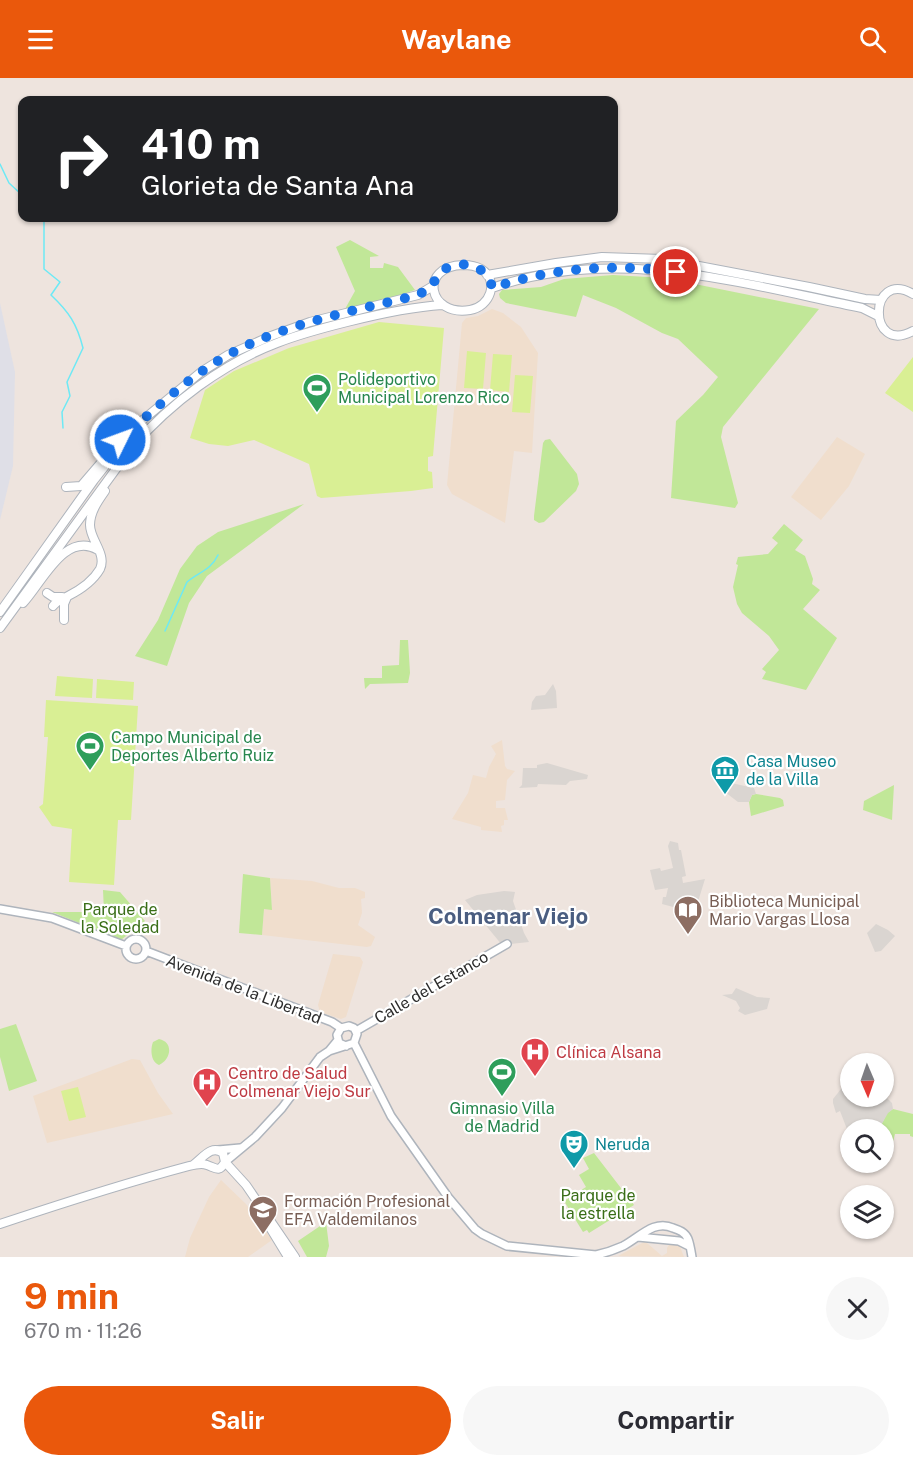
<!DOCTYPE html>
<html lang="es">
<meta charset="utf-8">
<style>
body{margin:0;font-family:"Public Sans",sans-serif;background:#f7f7f7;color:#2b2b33;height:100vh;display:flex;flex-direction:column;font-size:22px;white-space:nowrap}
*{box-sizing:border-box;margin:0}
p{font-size:20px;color:#7c7c81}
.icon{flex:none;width:33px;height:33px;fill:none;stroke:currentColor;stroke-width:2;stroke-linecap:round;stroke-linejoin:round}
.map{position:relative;height:1179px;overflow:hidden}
.panel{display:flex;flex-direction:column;background:#fff;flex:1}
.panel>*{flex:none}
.top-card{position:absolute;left:18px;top:18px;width:600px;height:126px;border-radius:12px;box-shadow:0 2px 4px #0004;background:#202124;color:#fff;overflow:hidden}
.needle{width:39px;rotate:178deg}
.tools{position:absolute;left:840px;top:975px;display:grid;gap:12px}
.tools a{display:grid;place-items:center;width:54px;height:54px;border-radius:50%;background:#fff;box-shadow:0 2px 4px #0004;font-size:30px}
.pin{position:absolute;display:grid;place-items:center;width:51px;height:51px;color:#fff;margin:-26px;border:3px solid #fff;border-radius:50%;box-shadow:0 2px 6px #0007}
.me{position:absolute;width:66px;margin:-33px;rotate:48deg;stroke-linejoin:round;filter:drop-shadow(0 0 4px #0008)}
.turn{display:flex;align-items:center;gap:21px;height:126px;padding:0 24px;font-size:27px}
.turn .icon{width:78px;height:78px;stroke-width:2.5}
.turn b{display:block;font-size:42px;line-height:51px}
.round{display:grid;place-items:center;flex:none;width:63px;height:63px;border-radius:32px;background:#f7f7f7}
.headline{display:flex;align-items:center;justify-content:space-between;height:102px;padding:0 24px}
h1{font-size:36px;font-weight:700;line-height:45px;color:#ea580c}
.primary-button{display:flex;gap:12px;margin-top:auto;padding:12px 24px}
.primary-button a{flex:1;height:69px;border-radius:36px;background:#ea580c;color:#fff;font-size:24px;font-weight:700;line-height:69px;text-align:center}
.primary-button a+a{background:#f7f7f7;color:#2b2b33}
header{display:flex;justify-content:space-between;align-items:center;height:78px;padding:0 24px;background:#ea580c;color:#fff;font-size:27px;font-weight:700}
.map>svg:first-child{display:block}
</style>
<header><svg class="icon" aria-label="menu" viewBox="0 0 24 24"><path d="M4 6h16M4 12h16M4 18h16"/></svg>Waylane<svg class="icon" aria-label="search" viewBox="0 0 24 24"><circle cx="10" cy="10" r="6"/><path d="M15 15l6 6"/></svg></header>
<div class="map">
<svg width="913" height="1179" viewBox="0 0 913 1179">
<rect width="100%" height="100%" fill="#eee4de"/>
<!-- industrial -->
<path fill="#dfdfe7" d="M 0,225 L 15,294 L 13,388 L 0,442 Z"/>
<!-- education -->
<path fill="#f0decd" d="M 492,231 L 503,235 L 521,249 L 538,275 L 532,375 L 514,373 L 505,445 L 452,416 L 447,407 L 462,245 L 466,240 L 478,238 Z
M 837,359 L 865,376 L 849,408 L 821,442 L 791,419 Z
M 502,662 L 505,688 L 507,691 L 515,693 L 507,702 L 505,722 L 496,723 L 496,730 L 505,730 L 508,742 L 504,742 L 504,747 L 501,748 L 502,754 L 481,752 L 481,749 L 452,741 L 468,715 L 473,697 L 486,700 L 489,689 L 496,676 L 491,668 Z
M 270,800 L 312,803 L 339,810 L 355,810 L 365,814 L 365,820 L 361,821 L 362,835 L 358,847 L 375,859 L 371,868 L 367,869 L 262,857 L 264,831 L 272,831 Z
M 333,876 L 360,879 L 363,884 L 346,939 L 341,941 L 320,934 L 318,927 Z
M 132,981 L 140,982 L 158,1015 L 173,1036 L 47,1065 L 33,1018 Z
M 221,1102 L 246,1126 L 272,1162 L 248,1179 L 185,1179 L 190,1160 L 209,1119 Z
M 644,1164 L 647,1165 L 662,1178 L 667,1175 L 667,1170 L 670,1165 L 679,1166 L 684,1179 L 618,1178 Z"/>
<!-- green -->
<path fill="#c1e798" d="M 350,162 L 379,178 L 370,179 L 370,190 L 383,190 L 384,185 L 398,189 L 415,212 L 385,222 L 345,231 L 355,213 L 336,169 Z
M 613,197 L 665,200 L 819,231 L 723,349 L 721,359 L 738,425 L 735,430 L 671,420 L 676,343 L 703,317 L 718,299 L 678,261 L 662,255 L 616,230 L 583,217 L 576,239 L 506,225 L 500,220 L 499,216 L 502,212 L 541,209 L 564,201 Z
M 550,361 L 577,396 L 579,406 L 576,413 L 544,444 L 539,445 L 534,442 L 534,438 L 543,365 L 545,362 Z
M 304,426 L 207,498 L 189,525 L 167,588 L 135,578 L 158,542 L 180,491 L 197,468 L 218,454 Z
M 784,446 L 803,462 L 795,472 L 805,478 L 813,501 L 812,506 L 820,512 L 803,531 L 837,560 L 806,612 L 762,601 L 766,594 L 762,591 L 779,572 L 769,558 L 742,535 L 737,526 L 733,509 L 738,487 L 736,486 L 738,479 L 768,476 L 778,465 L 772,460 Z
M 400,562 L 408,562 L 410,595 L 408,605 L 370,606 L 365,611 L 364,600 L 382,600 L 382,588 L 399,587 Z
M 894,707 L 892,742 L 863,732 L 864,723 Z
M 756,716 L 780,720 L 783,722 L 784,728 L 751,738 L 749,724 L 752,717 Z
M 243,796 L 270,800 L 272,832 L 264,831 L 262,857 L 239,855 Z
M 103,812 L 120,814 L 145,843 L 121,862 L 52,834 L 104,834 Z
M 16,946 L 37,1003 L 9,1013 L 0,979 L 0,951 Z
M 159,961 C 174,964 171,982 159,987 C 151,984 150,972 153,964 Z
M 893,1031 L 913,1036 L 913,1059 L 910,1058 L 910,1056 L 895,1056 L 893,1064 L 884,1063 L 884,1052 L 879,1051 L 887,1035 Z
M 594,1075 L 634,1127 L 589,1155 L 587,1152 L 583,1154 L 564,1123 L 586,1109 L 579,1097 L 589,1091 L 583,1080 Z
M 326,1144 L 329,1168 L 326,1179 L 307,1179 L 298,1163 Z"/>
<!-- pitch -->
<path fill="#d9ef94" d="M 379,244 L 444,250 L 433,378 L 428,379 L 428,393 L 432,394 L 433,410 L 411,413 L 321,420 L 317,418 L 309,386 L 254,362 L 228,368 L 209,366 L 190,360 L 205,312 L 234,293 L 289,270 Z
M 467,273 L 486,275 L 483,311 L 464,310 Z
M 493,276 L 512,277 L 509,314 L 490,312 Z
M 913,279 L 913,334 L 885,315 Z
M 515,297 L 533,298 L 530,335 L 512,334 Z
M 57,598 L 93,601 L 92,620 L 55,618 Z
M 97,601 L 134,604 L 133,622 L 96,620 Z
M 46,622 L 138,628 L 131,742 L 118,742 L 114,807 L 69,804 L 72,751 L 52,748 L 39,729 L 43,726 L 48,659 L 44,659 Z
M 78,1009 L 86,1039 L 69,1043 L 61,1013 Z"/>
<!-- plaza -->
<path fill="#dad5d1" d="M 553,606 L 556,613 L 557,630 L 531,632 L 532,624 L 536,618 L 545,617 Z
M 547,685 L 588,697 L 587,701 L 570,703 L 566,707 L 538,706 L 537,709 L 519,710 L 522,707 L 523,690 L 537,690 L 537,687 Z
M 722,703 L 754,710 L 756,716 L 752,717 L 749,724 L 738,724 L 721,711 Z
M 670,763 L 678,765 L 679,772 L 681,772 L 686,798 L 682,799 L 683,805 L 705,801 L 692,843 L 673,837 L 677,830 L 662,826 L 663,819 L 666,819 L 668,810 L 655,812 L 650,792 L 660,790 L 661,793 L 673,790 L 668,768 Z
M 504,813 L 515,814 L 513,823 L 524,855 L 529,864 L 502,867 L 465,822 L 477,817 Z
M 876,846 L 888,852 L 895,858 L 881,873 L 875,874 L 867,855 Z
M 736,910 L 757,919 L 770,920 L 767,931 L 745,937 L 738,933 L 740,930 L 736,923 L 722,917 L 732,916 Z
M 845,1006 L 850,1006 L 850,1018 L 884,1017 L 892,1025 L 893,1031 L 888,1035 L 879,1051 L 850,1052 L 850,1059 L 840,1033 L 836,1035 L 833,1025 L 833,1021 Z"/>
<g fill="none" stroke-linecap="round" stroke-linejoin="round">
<!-- stream -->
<path stroke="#6de9f5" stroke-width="1.5" d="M 0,86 L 9,105 L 22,117
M 44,140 L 44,191 L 60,204 L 51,217 C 69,234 77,246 83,270 L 67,304 L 70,318 L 62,334 L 63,350
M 165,553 L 187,504 C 199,494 211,492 218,477"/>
<!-- tertiary casing -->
<g stroke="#aeb4bc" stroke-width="10">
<path id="tertiary" d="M 0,831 L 52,840 L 126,868
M126 871a10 10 0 1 1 20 0a10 10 0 1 1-20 0Z
M 146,873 L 332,944 L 341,950
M 356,953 L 507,866
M 354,965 L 391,1038 L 448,1119 L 475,1151 L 482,1156 L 507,1168 L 596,1177 C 605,1175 614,1172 623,1168 C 639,1160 654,1141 673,1150 C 679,1152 685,1154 688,1161 C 690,1166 691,1173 692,1179
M 329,973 L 354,965 L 357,956 L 354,950 L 349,948 L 341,950 L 337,957 L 339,965 L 346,968
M 218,1072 L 240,1070
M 225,1084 L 255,1059 L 282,1030 L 320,979 L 329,973 L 338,962
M 638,1159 L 679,1163 L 689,1168"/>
</g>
<!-- secondary casing -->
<g stroke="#aeb4bc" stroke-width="10">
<path id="secondary" d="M 463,187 C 469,187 476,188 481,191 C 500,203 490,229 470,232 C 428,239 418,188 463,187 Z
M 487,197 L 556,185 L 602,179 L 662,181 L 809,209 L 865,221 L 881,222
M 492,210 C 615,167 739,205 862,230 L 878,238
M 913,216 C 868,190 867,278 913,253
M 66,409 L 81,408 L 105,380
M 47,515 L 53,519 L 62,519
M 23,525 C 42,505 65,452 98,472
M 53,528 C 57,522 62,522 68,518 C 80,512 93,503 100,491 C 107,476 90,462 90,447 C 90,434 98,423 105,413
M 0,534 L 94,402 L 139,345 L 201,294 L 228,277 L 271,258 L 310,244 L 418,217 L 433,208
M 64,542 L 64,526 L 67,519
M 0,550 L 132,369 C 171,325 222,286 277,265 C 300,256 323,250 347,244 C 379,236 410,229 442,227
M 193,1087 C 203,1080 211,1066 223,1075 L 225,1084 L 246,1107 L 295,1179
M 0,1146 C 63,1125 125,1105 189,1088 C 193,1087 202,1085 207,1087 C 216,1090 219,1095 225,1084
M 269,1148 L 288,1179"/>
</g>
<!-- tertiary -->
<use href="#tertiary" stroke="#fff" stroke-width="7"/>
<!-- secondary -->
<use href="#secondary" stroke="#fff" stroke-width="8"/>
</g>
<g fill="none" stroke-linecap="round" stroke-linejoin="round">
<!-- route -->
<path stroke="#1a73e8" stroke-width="10" stroke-dasharray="0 18" d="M 120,362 C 154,332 188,299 228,277 C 286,245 354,233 418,217 L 433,208 C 439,178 488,180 492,210 C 550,190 616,185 676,194"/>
</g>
<!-- icons -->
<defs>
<g id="stadium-pin" transform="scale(1.5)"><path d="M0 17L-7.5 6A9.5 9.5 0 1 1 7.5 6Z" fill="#2e9e5b" stroke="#fff"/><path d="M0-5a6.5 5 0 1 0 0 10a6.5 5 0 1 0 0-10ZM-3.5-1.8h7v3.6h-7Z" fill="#fff"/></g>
<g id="museum-pin" transform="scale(1.5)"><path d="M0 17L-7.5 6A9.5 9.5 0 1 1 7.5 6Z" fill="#0f9aa8" stroke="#fff"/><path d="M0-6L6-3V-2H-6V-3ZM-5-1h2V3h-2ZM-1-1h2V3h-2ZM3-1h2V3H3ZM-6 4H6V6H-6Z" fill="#fff"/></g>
<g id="library-pin" transform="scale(1.5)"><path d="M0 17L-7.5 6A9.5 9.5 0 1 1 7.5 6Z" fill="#8d6e63" stroke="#fff"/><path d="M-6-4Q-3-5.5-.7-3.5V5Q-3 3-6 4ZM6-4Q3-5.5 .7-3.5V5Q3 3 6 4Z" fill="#fff"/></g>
<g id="hospital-pin" transform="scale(1.5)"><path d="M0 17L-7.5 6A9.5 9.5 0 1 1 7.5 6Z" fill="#e0444e" stroke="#fff"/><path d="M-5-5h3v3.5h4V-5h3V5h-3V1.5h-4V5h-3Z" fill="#fff"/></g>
<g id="theatre-pin" transform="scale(1.5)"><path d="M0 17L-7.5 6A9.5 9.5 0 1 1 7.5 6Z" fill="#0f9aa8" stroke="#fff"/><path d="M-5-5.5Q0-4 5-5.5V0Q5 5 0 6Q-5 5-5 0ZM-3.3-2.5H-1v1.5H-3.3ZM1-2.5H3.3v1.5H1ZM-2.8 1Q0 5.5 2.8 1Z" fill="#fff"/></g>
<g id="university-pin" transform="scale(1.5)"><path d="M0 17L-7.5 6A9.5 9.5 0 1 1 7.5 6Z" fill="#8d6e63" stroke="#fff"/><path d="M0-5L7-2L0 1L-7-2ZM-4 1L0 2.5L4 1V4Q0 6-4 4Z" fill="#fff"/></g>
</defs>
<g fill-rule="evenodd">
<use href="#stadium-pin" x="317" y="310"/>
<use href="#stadium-pin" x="90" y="668"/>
<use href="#museum-pin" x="725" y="692"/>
<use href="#library-pin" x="688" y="832"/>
<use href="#hospital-pin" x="535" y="974"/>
<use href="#stadium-pin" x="502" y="994"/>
<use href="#hospital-pin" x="207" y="1004"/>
<use href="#theatre-pin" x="574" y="1066"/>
<use href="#university-pin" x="263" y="1132"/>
</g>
<g text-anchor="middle" stroke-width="4.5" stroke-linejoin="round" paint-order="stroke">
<!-- leisure labels -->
<g font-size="16" fill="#27864d" stroke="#fff" text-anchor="start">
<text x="338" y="307">Polideportivo<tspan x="338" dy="18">Municipal Lorenzo Rico</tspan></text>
<text x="111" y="665">Campo Municipal de<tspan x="111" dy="18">Deportes Alberto Ruiz</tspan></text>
<text x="502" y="1036" text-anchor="middle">Gimnasio Villa<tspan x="502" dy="18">de Madrid</tspan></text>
</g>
<!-- culture labels -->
<g font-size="16" fill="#0d838f" stroke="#fff" text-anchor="start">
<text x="746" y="689">Casa Museo<tspan x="746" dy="18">de la Villa</tspan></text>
<text x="595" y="1072">Neruda</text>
</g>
<!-- education labels -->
<g font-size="16" fill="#785e54" stroke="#fff" text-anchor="start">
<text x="709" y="829">Biblioteca Municipal<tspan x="709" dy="18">Mario Vargas Llosa</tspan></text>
<text x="284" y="1129">Formación Profesional<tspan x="284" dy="18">EFA Valdemilanos</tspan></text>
</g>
<!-- park labels -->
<g font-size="16" fill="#396e17" stroke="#fff">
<text x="120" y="837">Parque de<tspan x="120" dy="18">la Soledad</tspan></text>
<text x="598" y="1123">Parque de<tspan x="598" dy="18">la estrella</tspan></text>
</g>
<!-- street labels -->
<g font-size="16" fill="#2c2c2c" stroke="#fff">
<text transform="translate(431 909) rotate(-30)" y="6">Calle del Estanco</text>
<text transform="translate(244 911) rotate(21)" y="6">Avenida de la Libertad</text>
</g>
<!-- health labels -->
<g font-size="16" fill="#be3a42" stroke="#fff" text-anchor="start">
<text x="556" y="980">Clínica Alsana</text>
<text x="228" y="1001">Centro de Salud<tspan x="228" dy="18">Colmenar Viejo Sur</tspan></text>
</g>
<!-- district labels -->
<g font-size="22" font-weight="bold" fill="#4a5d80" stroke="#fff">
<text x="508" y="846">Colmenar Viejo</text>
</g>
</g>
</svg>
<div class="tools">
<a><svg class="needle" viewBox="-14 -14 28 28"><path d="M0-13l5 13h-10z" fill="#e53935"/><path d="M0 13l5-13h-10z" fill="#7c7c81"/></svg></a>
<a><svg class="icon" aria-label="search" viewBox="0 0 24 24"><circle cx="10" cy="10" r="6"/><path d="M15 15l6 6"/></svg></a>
<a><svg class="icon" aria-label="layers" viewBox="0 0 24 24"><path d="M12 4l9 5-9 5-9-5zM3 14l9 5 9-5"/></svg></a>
</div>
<div class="pin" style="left:676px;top:194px;background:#d93025"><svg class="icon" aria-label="arrive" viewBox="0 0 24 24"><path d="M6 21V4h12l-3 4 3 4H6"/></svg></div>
<svg class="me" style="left:120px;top:362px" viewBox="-20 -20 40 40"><circle r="17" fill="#1a73e8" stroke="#fff" stroke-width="3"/><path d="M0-11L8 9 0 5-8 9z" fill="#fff"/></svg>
<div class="top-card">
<div class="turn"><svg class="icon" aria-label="right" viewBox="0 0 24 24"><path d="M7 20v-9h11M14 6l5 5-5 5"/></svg><div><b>410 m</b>Glorieta de Santa Ana</div></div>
</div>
</div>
<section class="panel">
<div class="headline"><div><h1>9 min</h1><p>670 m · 11:26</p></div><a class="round"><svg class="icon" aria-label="close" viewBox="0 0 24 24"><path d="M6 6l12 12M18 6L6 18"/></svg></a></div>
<div class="primary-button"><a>Salir</a><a>Compartir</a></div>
</section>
